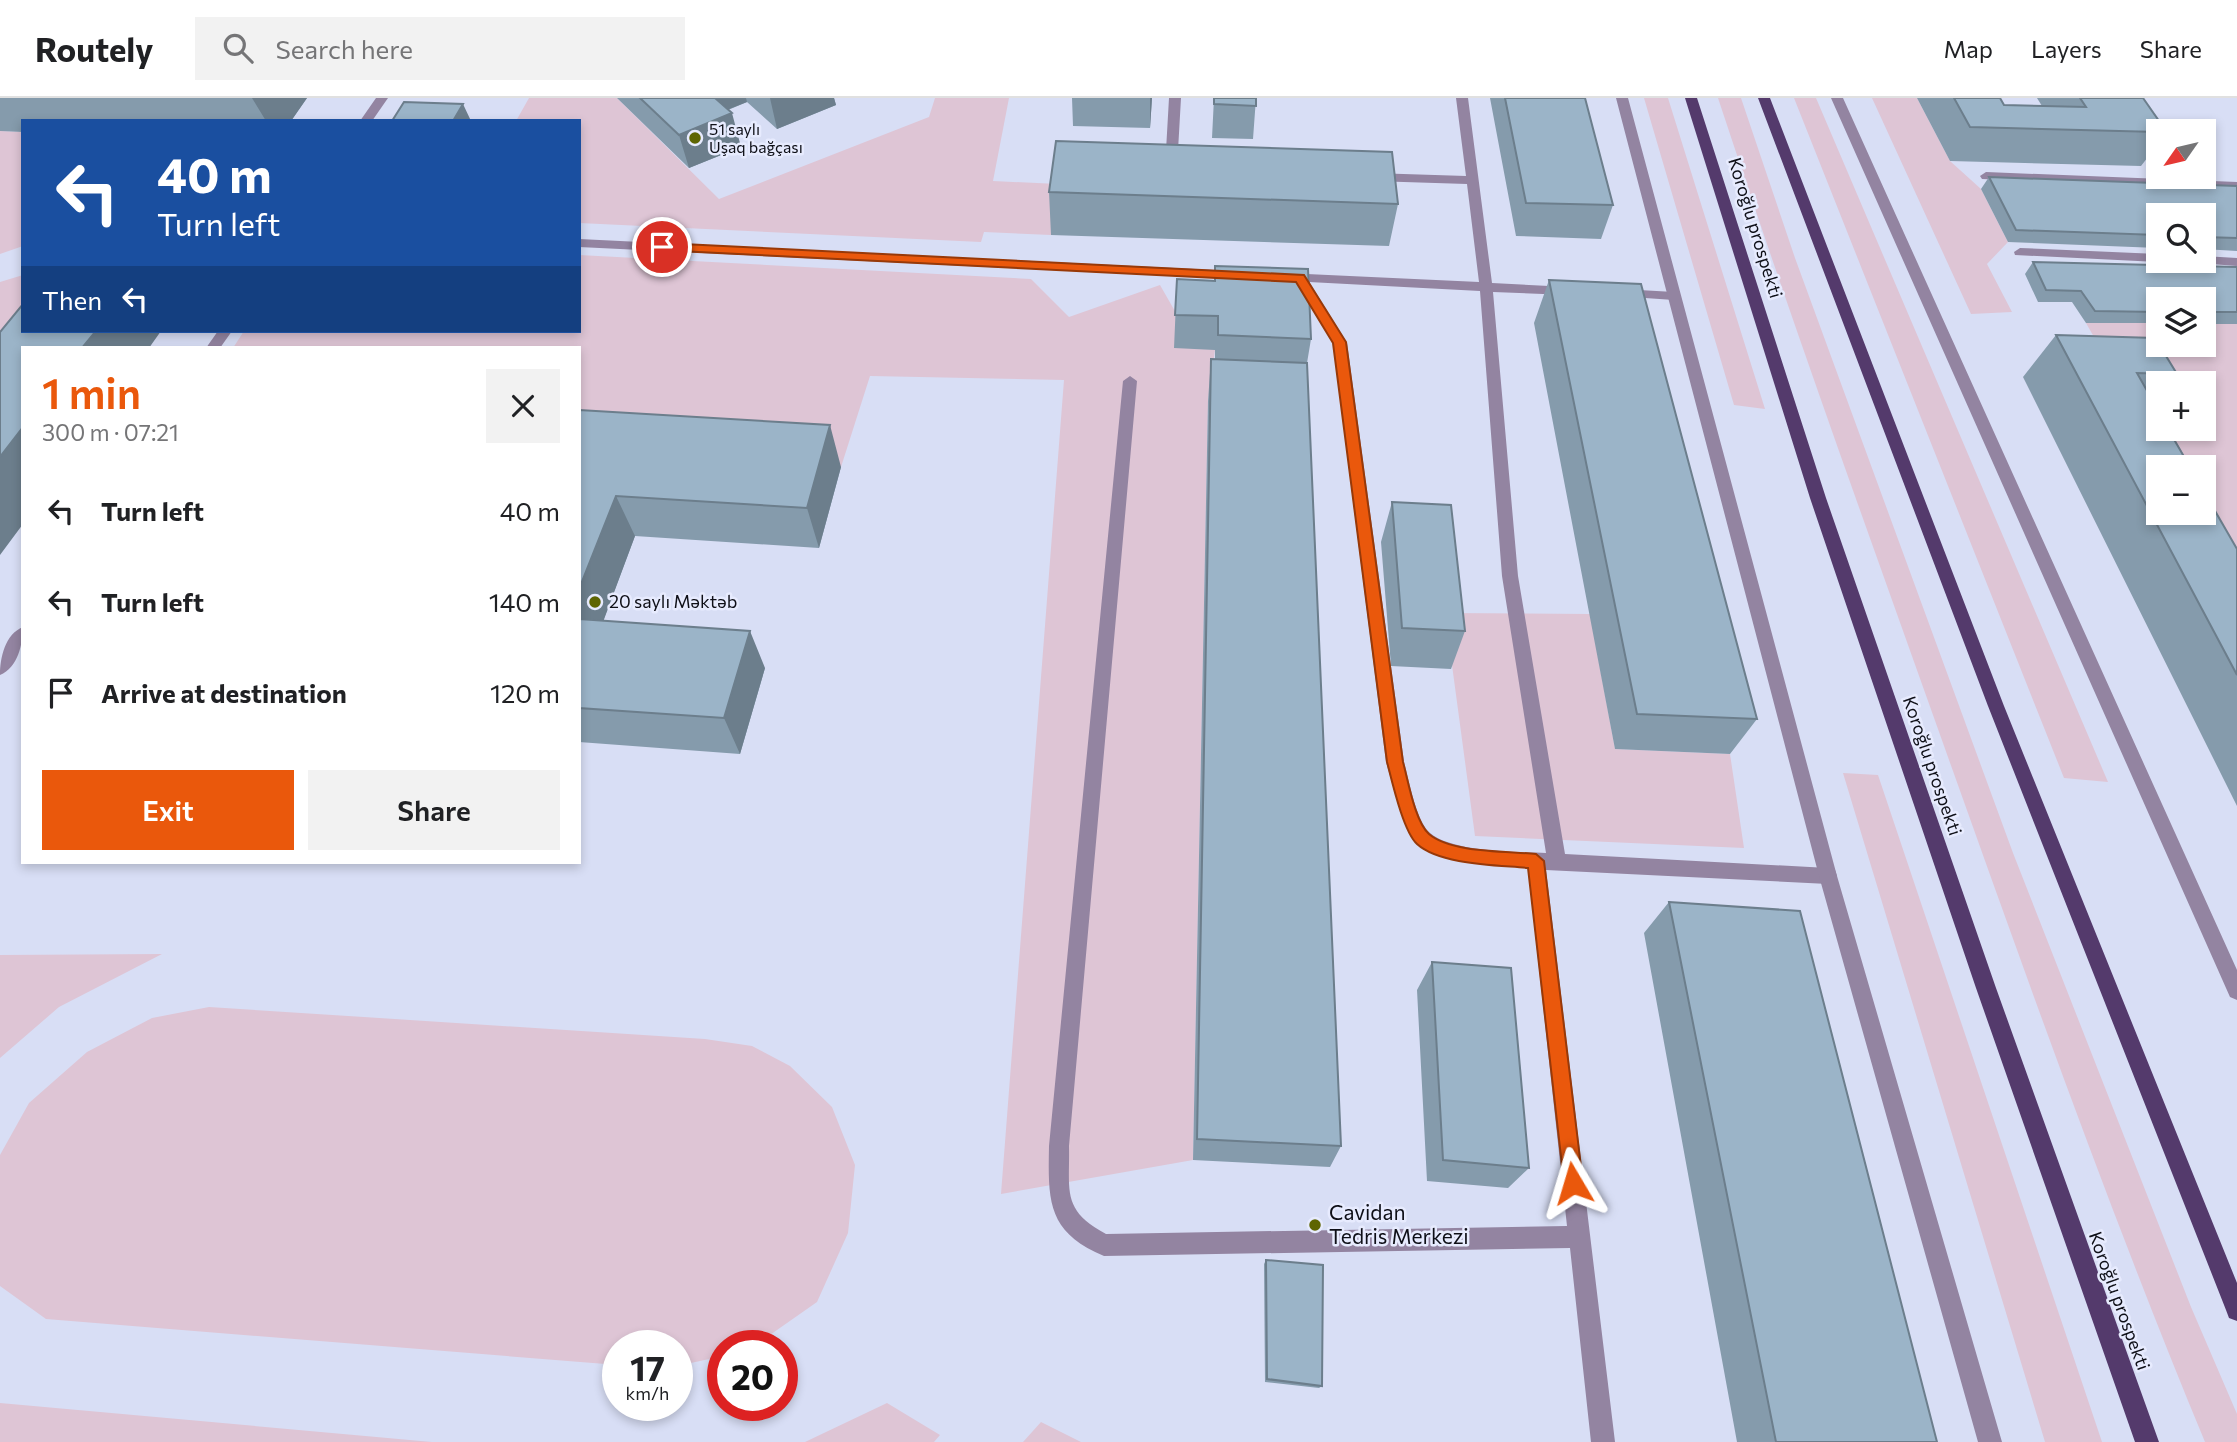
<!DOCTYPE html>
<meta charset="utf-8">
<style>
body{margin:0;font-family:Commissioner,sans-serif;background:#f2f2f2;color:#202124;height:100vh;display:flex;flex-direction:column;font-size:26px;white-space:nowrap}
*{box-sizing:border-box;margin:0}
p{font-size:23px;color:#757577}
.icon{flex:none;width:38px;height:38px;fill:none;stroke:currentColor;stroke-width:2;stroke-linecap:round;stroke-linejoin:round}
.map{position:relative;flex:1;overflow:hidden}
.details{position:absolute;left:21px;top:248px;width:560px;height:518px;display:flex;flex-direction:column;background:#fff;border-radius:0px;box-shadow:0 4px 10px #0003}
.details>*{flex:none}
.banner{position:absolute;left:21px;top:21px;width:560px;height:214px;border-radius:0px;box-shadow:0 4px 10px #0003;background:#1a4fa0;color:#fff;overflow:hidden}
.needle{width:46px;rotate:236deg}
.tools{position:absolute;left:2146px;top:21px;display:grid;gap:14px}
.tools a{display:grid;place-items:center;width:70px;height:70px;border-radius:0px;background:#fff;box-shadow:0 4px 10px #0003;font-size:35px}
.speed{position:absolute;left:602px;top:1232px;display:flex;gap:14px;font-size:35px;font-weight:700;text-align:center}
.speed>*{display:grid;place-content:center;width:91px;height:91px;border-radius:50%;background:#fff;box-shadow:0 4px 10px #0003;line-height:1}
.speed small{font-size:18px;font-weight:400}
.speed .limit{border:10px solid #d22;background:#fff;color:#111}
.pin{position:absolute;display:grid;place-items:center;width:60px;height:60px;color:#fff;margin:-30px;border:4px solid #fff;border-radius:50%;box-shadow:0 2px 7px #0007}
.me{position:absolute;width:77px;margin:-38px;rotate:353deg;stroke-linejoin:round;filter:drop-shadow(0 0 5px #0008)}
.turn{display:flex;align-items:center;gap:24px;height:147px;padding:0 21px;font-size:32px}
.turn .icon{width:91px;height:91px;stroke-width:2.5}
.turn b{display:block;font-size:49px;line-height:60px}
.then{display:flex;align-items:center;height:66px;padding:0 21px;background:#0003;gap:14px;font-size:26px}
.round{display:grid;place-items:center;flex:none;width:74px;height:74px;border-radius:0px;background:#f2f2f2}
.head{display:flex;align-items:center;justify-content:space-between;height:119px;padding:0 21px}
h1{font-size:42px;font-weight:600;line-height:52px;color:#ea580c}
.button{display:flex;gap:14px;margin-top:auto;padding:14px 21px}
.button a{flex:1;height:80px;border-radius:0px;background:#ea580c;color:#fff;font-size:28px;font-weight:600;line-height:80px;text-align:center}
.button a+a{background:#f2f2f2;color:#202124}
ul{padding:0;list-style:none}
li{display:flex;align-items:center;gap:21px;height:91px;padding:0 21px}
li div{flex:1}
li b{display:block;font-size:26px}
li em{font-style:normal}
header{display:flex;align-items:center;gap:42px;box-sizing:border-box;height:98px;padding:0 35px;background:#fff;border-bottom:2px solid #e0e0e0}
header strong{font-size:33px}
nav{display:flex;gap:38px;margin-inline-start:auto;font-size:24px}
.search{width:490px;height:63px;background:#f2f2f2;display:flex;align-items:center;gap:18px;box-sizing:border-box;padding:0 24px;border-radius:0px;color:#757577;font-size:26px}
.map>svg:first-child{display:block}
</style>
<header>
<strong>Routely</strong>
<div class="search"><svg class="icon" aria-label="search" viewBox="0 0 24 24"><circle cx="10" cy="10" r="6"/><path d="M15 15l6 6"/></svg>Search here</div>
<nav><a>Map</a><a>Layers</a><a>Share</a></nav>
</header>
<div class="map">
<svg width="2237" height="1344" viewBox="0 0 2237 1344">
<rect width="100%" height="100%" fill="#d8def5"/>
<!-- green -->
<path fill="#dec5d5" fill-rule="evenodd" d="M 529,0 L 617,0 L 719,101 L 929,19 L 935,0 L 1009,0 L 993,83 L 1058,86 L 1051,137 L 984,134 L 981,144 L 579,125 L 579,23 L 516,23 Z
M 1644,0 L 1668,0 L 1765,311 L 1734,307 Z
M 1718,0 L 1741,0 L 1795,160 L 2013,755 L 2191,1209 L 2237,1316 L 2237,1344 L 2205,1344 C 2106,1105 2020,861 1933,617 C 1860,412 1786,207 1718,0 Z
M 1794,0 L 1816,0 L 2108,684 L 2064,680 Z
M 1872,0 L 1917,0 L 1950,63 L 1981,91 L 2008,144 L 1987,166 L 2012,214 L 1971,216 Z
M 0,33 L 23,34 L 23,148 L 0,156 Z
M 579,157 L 1031,181 L 1069,219 L 1160,187 L 1176,215 L 1215,252 L 1208,303 L 1193,1062 L 1001,1096 L 1064,282 L 870,278 L 841,369 L 579,353 L 579,250 L 233,250 L 244,233 L 579,233 Z
M 23,177 L 23,250 L 0,326 L 0,184 Z
M 2086,225 L 2158,225 L 2158,247 L 2203,247 L 2203,226 L 2237,226 L 2237,489 L 2203,415 L 2203,369 L 2168,369 ZM 2158,285 L 2203,285 L 2203,331 L 2158,331 Z
M 1445,515 L 1590,516 L 1615,651 L 1730,656 L 1744,750 L 1475,738 Z
M 1843,675 L 1878,677 L 2102,1344 L 2045,1344 Z
M 162,856 L 59,909 L 0,960 L 0,857 Z
M 209,909 L 705,941 L 752,948 L 790,968 L 832,1009 L 855,1067 L 848,1135 L 817,1204 L 754,1248 L 723,1248 L 723,1258 L 677,1268 L 677,1248 L 618,1248 L 618,1267 L 46,1221 L 0,1188 L 0,1057 L 29,1005 L 87,954 L 152,920 Z
M 0,1305 L 432,1344 L 0,1344 Z
M 887,1305 L 940,1337 L 934,1344 L 805,1344 Z
M 1041,1324 L 1081,1344 L 1023,1344 Z"/>
<g fill="none" stroke-linecap="round" stroke-linejoin="round">
<!-- lane -->
<path fill="#9384a1" fill-rule="evenodd" d="M 376,0 L 388,0 L 372,23 L 360,23 Z
M 1169,0 L 1181,0 L 1177,70 L 1171,74 L 1165,70 Z
M 1456,0 L 1468,0 L 1492,185 L 1569,189 L 1576,193 L 1569,197 L 1493,194 L 1518,478 L 1565,756 L 1828,770 L 1835,772 L 1837,778 L 1835,784 L 1828,786 L 1546,772 L 1615,1344 L 1591,1344 L 1570,1150 L 1104,1158 C 1047,1134 1048,1103 1049,1048 L 1123,283 L 1130,278 L 1137,283 L 1069,1048 C 1070,1093 1061,1112 1106,1136 L 1567,1128 L 1528,770 C 1499,767 1438,766 1417,746 C 1403,732 1392,683 1386,664 L 1333,245 L 1296,184 L 1280,182 L 1278,179 L 1285,175 L 1479,184 L 1467,86 L 1372,83 L 1366,79 L 1372,75 L 1466,78 ZM 1309,184 L 1480,193 L 1502,478 L 1546,755 C 1517,754 1452,754 1430,735 C 1416,723 1409,682 1404,664 L 1347,245 Z
M 2116,0 L 2128,0 L 2158,45 L 2158,58 L 2154,57 Z
M 1986,74 L 2237,84 L 2237,92 L 1982,81 L 1980,78 Z
M 579,141 L 1236,173 L 1243,177 L 1236,181 L 579,149 Z
M 2020,150 L 2158,156 L 2158,163 L 2163,163 L 2158,164 L 2015,157 L 2014,154 Z
M 2203,158 L 2237,160 L 2237,168 L 2198,165 L 2197,163 L 2203,163 Z
M 1621,191 L 1674,194 L 1681,198 L 1674,202 L 1616,198 L 1614,195 Z
M 218,233 L 232,233 L 220,250 L 206,250 Z
M 23,529 C 23,545 18,570 0,577 C 0,560 5,536 23,529 Z"/>
<!-- street -->
<path fill="#9384a1" fill-rule="evenodd" d="M 1616,0 L 1628,0 L 1837,778 L 2002,1344 L 1978,1344 L 1819,778 Z
M 1831,0 L 1843,0 L 2237,872 L 2237,902 L 2230,899 Z"/>
<!-- primary -->
<path fill="#543a6c" fill-rule="evenodd" d="M 1685,0 L 1697,0 L 1826,400 L 1996,890 L 2159,1344 L 2135,1344 L 1976,890 L 1810,400 Z
M 1758,0 L 1770,0 L 2004,608 L 2237,1185 L 2237,1223 L 2229,1220 L 2226,1212 L 1988,608 Z"/>
</g>
<!-- wall -->
<path fill="#859bac" d="M 0,0 L 307,0 L 291,23 L 23,23 L 23,34 L 0,33 Z
M 617,0 L 834,0 L 836,7 L 777,31 L 747,4 L 728,12 L 741,49 L 689,70 Z
M 1072,0 L 1152,0 L 1150,30 L 1073,28 Z
M 1214,0 L 1256,0 L 1253,41 L 1212,40 Z
M 1490,0 L 1585,0 L 1613,107 L 1601,141 L 1516,138 Z
M 1917,0 L 2000,0 L 2004,7 L 2042,8 L 2037,0 L 2143,0 L 2158,33 L 2158,46 L 2141,68 L 1950,63 Z
M 1989,79 L 2237,88 L 2237,153 L 2203,151 L 2203,117 L 2158,117 L 2158,150 L 2008,144 L 1981,91 Z
M 1049,94 L 1398,106 L 1389,148 L 1051,137 Z
M 2033,164 L 2237,169 L 2237,226 L 2203,226 L 2203,201 L 2158,201 L 2158,225 L 2086,225 L 2072,204 L 2038,204 L 2025,176 Z
M 1215,168 L 1311,241 L 1307,265 L 1341,1048 L 1330,1069 L 1193,1062 L 1208,303 L 1211,261 L 1215,261 L 1215,252 L 1174,250 L 1177,181 L 1214,182 Z
M 1549,182 L 1757,621 L 1730,656 L 1615,651 L 1534,225 Z
M 2056,237 L 2177,276 L 2169,285 L 2158,285 L 2158,297 L 2153,303 L 2237,451 L 2237,708 L 2023,279 Z
M 579,312 L 841,369 L 819,450 L 635,438 L 603,523 L 765,570 L 740,656 L 579,644 Z
M 1392,404 L 1465,533 L 1451,571 L 1391,568 L 1381,444 Z
M 1669,804 L 1937,1344 L 1737,1344 L 1644,835 Z
M 1432,864 L 1529,1070 L 1508,1090 L 1427,1083 L 1417,892 Z
M 1266,1162 L 1322,1288 L 1319,1290 L 1265,1284 L 1264,1166 Z"/>
<!-- shaded-wall -->
<path fill="#6c7e8c" d="M 252,0 L 307,0 L 291,23 L 266,23 Z
M 703,0 L 746,0 L 747,4 L 709,19 Z
M 770,0 L 834,0 L 836,7 L 777,31 Z
M 1150,0 L 1152,0 L 1150,30 Z
M 463,6 L 471,23 L 453,23 Z
M 732,15 L 741,49 L 689,70 L 679,37 Z
M 96,233 L 161,233 L 149,250 L 82,250 Z
M 830,327 L 841,369 L 819,450 L 807,410 Z
M 23,329 L 23,426 L 0,457 L 0,359 Z
M 616,398 L 635,438 L 590,559 L 579,541 L 579,491 Z
M 750,533 L 765,570 L 740,656 L 724,620 Z"/>
<!-- building -->
<path fill="#9bb4c8" stroke="#6c7e8c" stroke-width="2" d="M 640,0 L 715,0 L 732,15 L 679,37 Z
M 1214,0 L 1256,0 L 1256,8 L 1214,6 Z
M 1505,0 L 1585,0 L 1613,107 L 1526,105 Z
M 1954,0 L 2000,0 L 2004,7 L 2086,9 L 2080,0 L 2143,0 L 2166,33 L 2158,34 L 1970,29 Z
M 404,4 L 463,6 L 453,23 L 392,23 Z
M 1056,43 L 1392,54 L 1398,106 L 1049,94 Z
M 1989,79 L 2237,88 L 2237,140 L 2203,139 L 2203,117 L 2158,117 L 2158,137 L 2016,132 Z
M 2033,164 L 2237,169 L 2237,214 L 2203,214 L 2203,201 L 2158,201 L 2158,214 L 2095,213 L 2081,193 L 2046,192 Z
M 1215,168 L 1308,171 L 1311,241 L 1218,237 L 1218,218 L 1175,217 L 1177,181 L 1215,183 Z
M 1549,182 L 1641,186 L 1757,621 L 1637,616 Z
M 23,206 L 23,233 L 96,233 L 82,250 L 23,250 L 23,329 L 0,359 L 0,234 Z
M 2056,237 L 2155,240 L 2177,276 L 2137,275 L 2158,312 L 2158,331 L 2168,331 L 2190,369 L 2158,369 L 2158,415 L 2203,415 L 2203,392 L 2237,451 L 2237,577 Z
M 1211,261 L 1307,265 L 1341,1048 L 1197,1041 Z
M 579,312 L 830,327 L 807,410 L 616,398 L 579,491 Z
M 1392,404 L 1451,407 L 1465,533 L 1402,530 Z
M 579,521 L 750,533 L 724,620 L 579,610 Z
M 1669,804 L 1800,813 L 1937,1344 L 1776,1344 Z
M 1432,864 L 1511,870 L 1529,1070 L 1443,1062 Z
M 1266,1162 L 1323,1167 L 1322,1288 L 1267,1281 Z"/>
<!-- route -->
<path fill="#ea580c" stroke="#983908" stroke-width="2" d="M 662,145 L 1304,177 L 1346,244 L 1403,664 C 1408,682 1415,724 1429,736 C 1451,755 1507,753 1536,756 L 1544,763 L 1583,1085 L 1580,1092 L 1573,1095 L 1567,1092 L 1564,1085 L 1528,770 C 1498,767 1440,767 1417,746 C 1403,733 1392,683 1387,664 L 1333,245 L 1296,184 L 658,152 L 658,146 Z"/>
<!-- markers -->
<g fill="#5e6502" stroke="#e7ebfe" stroke-width="2.5">
<circle cx="695" cy="40" r="7"/>
<circle cx="595" cy="504" r="7"/>
<circle cx="1315" cy="1127" r="7"/>
</g>
<g text-anchor="middle" stroke-width="5" stroke-linejoin="round" paint-order="stroke">
<!-- far-poi labels -->
<g font-size="16" fill="#0e0f17" stroke="#e7ebfe" text-anchor="start">
<text x="709" y="37">51 saylı<tspan x="709" dy="18">Uşaq bağçası</tspan></text>
</g>
<!-- street labels -->
<g font-size="18" fill="#0e0f17" stroke="#e7ebfe">
<text transform="translate(1755 130) rotate(73)" y="6">Koroğlu prospekti</text>
<text transform="translate(1932 668) rotate(71)" y="6">Koroğlu prospekti</text>
<text transform="translate(2119 1203) rotate(70)" y="6">Koroğlu prospekti</text>
</g>
<!-- poi labels -->
<g font-size="18" fill="#0e0f17" stroke="#e7ebfe" text-anchor="start">
<text x="609" y="510">20 saylı Məktəb</text>
</g>
<!-- near-poi labels -->
<g font-size="21" fill="#0e0f17" stroke="#e7ebfe" text-anchor="start">
<text x="1329" y="1122">Cavidan<tspan x="1329" dy="24">Tedris Merkezi</tspan></text>
</g>
</g>
</svg>
<div class="tools">
<a><svg class="needle" viewBox="-14 -14 28 28"><path d="M0-13l5 13h-10z" fill="#e53935"/><path d="M0 13l5-13h-10z" fill="#757577"/></svg></a>
<a><svg class="icon" aria-label="search" viewBox="0 0 24 24"><circle cx="10" cy="10" r="6"/><path d="M15 15l6 6"/></svg></a>
<a><svg class="icon" aria-label="layers" viewBox="0 0 24 24"><path d="M12 4l9 5-9 5-9-5zM3 14l9 5 9-5"/></svg></a>
<a>+</a>
<a>−</a>
</div>
<div class="speed"><div>17<small>km/h</small></div><div class="limit">20</div></div>
<div class="pin" style="left:662px;top:149px;background:#d93025"><svg class="icon" aria-label="arrive" viewBox="0 0 24 24"><path d="M6 21V4h12l-3 4 3 4H6"/></svg></div>
<svg class="me" style="left:1573px;top:1085px" viewBox="-20 -20 40 40"><path d="M0-17L14 15 0 8-14 15z" fill="#ea580c" stroke="#fff" stroke-width="4"/></svg>
<div class="banner">
<div class="turn"><svg class="icon" aria-label="left" viewBox="0 0 24 24"><path d="M17 20v-9H6M10 6l-5 5 5 5"/></svg><div><b>40 m</b>Turn left</div></div>
<div class="then">Then<svg class="icon" aria-label="left" viewBox="0 0 24 24"><path d="M17 20v-9H6M10 6l-5 5 5 5"/></svg></div>
</div>
<section class="details">
<div class="head"><div><h1>1 min</h1><p>300 m · 07:21</p></div><a class="round"><svg class="icon" aria-label="close" viewBox="0 0 24 24"><path d="M6 6l12 12M18 6L6 18"/></svg></a></div>
<ul>
<li><svg class="icon" aria-label="left" viewBox="0 0 24 24"><path d="M17 20v-9H6M10 6l-5 5 5 5"/></svg><div><b>Turn left</b></div><em>40 m</em></li>
<li><svg class="icon" aria-label="left" viewBox="0 0 24 24"><path d="M17 20v-9H6M10 6l-5 5 5 5"/></svg><div><b>Turn left</b></div><em>140 m</em></li>
<li><svg class="icon" aria-label="arrive" viewBox="0 0 24 24"><path d="M6 21V4h12l-3 4 3 4H6"/></svg><div><b>Arrive at destination</b></div><em>120 m</em></li>
</ul>
<div class="button"><a>Exit</a><a>Share</a></div>
</section>
</div>
